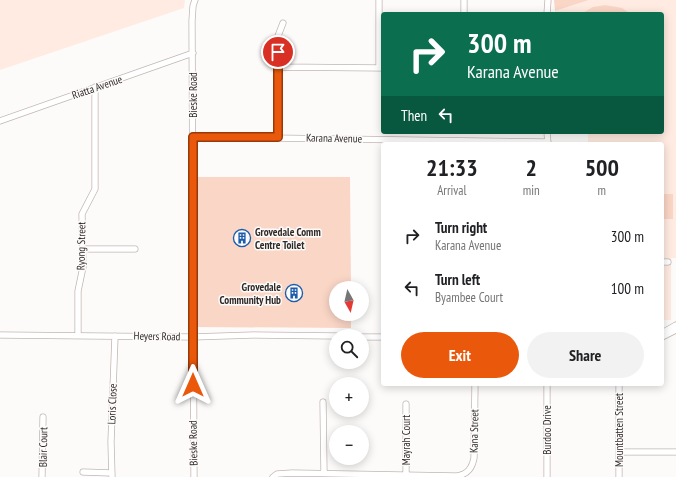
<!DOCTYPE html>
<meta charset="utf-8">
<style>
body{margin:0;font-family:"PT Sans Narrow",sans-serif;background:#f2f2f2;color:#202124;height:100vh;display:flex;flex-direction:column;font-size:15px;white-space:nowrap}
*{box-sizing:border-box;margin:0}
p{font-size:13px;color:#757577}
.icon{flex:none;width:22px;height:22px;fill:none;stroke:currentColor;stroke-width:2;stroke-linecap:round;stroke-linejoin:round}
.map{position:relative;flex:1;overflow:hidden}
.details{position:absolute;left:381px;top:142px;width:283px;height:244px;display:flex;flex-direction:column;background:#fff;border-radius:4px;box-shadow:0 2px 10px #0003}
.details>*{flex:none}
.hud{position:absolute;left:381px;top:12px;width:283px;height:122px;border-radius:4px;box-shadow:0 2px 10px #0003;background:#0b6e4f;color:#fff;overflow:hidden}
.needle{width:26px;rotate:172deg}
.tools{position:absolute;left:329px;top:281px;display:grid;gap:8px}
.tools a{display:grid;place-items:center;width:40px;height:40px;border-radius:50%;background:#fff;box-shadow:0 2px 10px #0003;font-size:20px}
.pin{position:absolute;display:grid;place-items:center;width:34px;height:34px;color:#fff;margin:-17px;border:2px solid #fff;border-radius:50%;box-shadow:0 1px 4px #0007}
.me{position:absolute;width:44px;margin:-22px;rotate:0deg;stroke-linejoin:round;filter:drop-shadow(0 0 3px #0008)}
.turn{display:flex;align-items:center;gap:14px;height:84px;padding:0 20px;font-size:18px}
.turn .icon{width:52px;height:52px;stroke-width:2.5}
.turn b{display:block;font-size:28px;line-height:34px}
.then{display:flex;align-items:center;height:38px;padding:0 20px;background:#0003;gap:8px;font-size:15px}
.eta{display:flex;justify-content:space-evenly;align-items:center;height:68px;text-align:center}
.eta b{font-size:24px;font-weight:700;line-height:28px}
.button{display:flex;gap:8px;margin-top:auto;padding:8px 20px}
.button a{flex:1;height:46px;border-radius:24px;background:#ea580c;color:#fff;font-size:16px;font-weight:700;line-height:46px;text-align:center}
.button a+a{background:#f2f2f2;color:#202124}
ul{padding:0;list-style:none}
li{display:flex;align-items:center;gap:12px;height:52px;padding:0 20px}
li div{flex:1}
li b{display:block;font-size:15px}
li em{font-style:normal}
.map>svg:first-child{display:block}
</style>
<div class="map">
<svg width="676" height="477" viewBox="0 0 676 477">
<rect width="100%" height="100%" fill="#fdfbfa"/>
<!-- built -->
<path fill="#ffebe1" d="M 0,0 L 185,0 L 184,8 L 0,70 Z
M 589,0 L 676,0 L 676,258 L 671,258 L 671,320 L 662,320 L 662,144 L 588,144 L 588,132 L 662,132 L 662,14 L 555,14 L 555,11 Z"/>
<!-- green -->
<path fill="#fad6c6" d="M 554,0 L 589,0 L 555,11 Z
M 605,5 L 622,8 L 631,14 L 581,14 L 593,7 Z
M 197,177 L 350,177 L 351,288 L 336,288 L 336,314 L 351,314 L 351,328 L 196,327 Z
M 662,194 L 673,194 L 673,219 L 662,219 Z"/>
<g fill="none" stroke-linecap="round" stroke-linejoin="round">
<!-- minor casing -->
<g stroke="#c2b6b1" stroke-width="7">
<path id="minor" d="M 379,0 L 379,67
M 464,0 L 464,14
M 547,14 L 548,0
M 278,67 L 383,68
M 0,121 L 193,53
M 547,132 L 548,144
M 193,137 L 548,142
M 278,137 L 278,36 L 283,23
M 82,249 L 135,249
M 662,262 L 668,262
M 662,333 L 676,325
M 0,335 L 192,337 L 253,335 L 337,336
M 78,335 L 78,291 L 83,267 L 82,214 L 95,189 L 95,87
M 362,337 L 383,337
M 662,337 L 676,330
M 323,402 L 324,473
M 619,452 L 676,452
M 83,472 L 112,473
M 406,475 L 406,404
M 42,477 L 43,417
M 112,477 L 111,442 L 115,336
M 194,477 L 192,21 L 193,6 L 195,0
M 273,477 L 277,474 L 292,473 L 457,476 C 468,474 472,468 474,458 L 475,384
M 547,477 L 547,384
M 619,477 L 619,384"/>
</g>
<!-- minor -->
<use href="#minor" stroke="#fff" stroke-width="5.5"/>
</g>
<g fill="none" stroke-linecap="round" stroke-linejoin="round">
<!-- route casing -->
<g stroke="#983908" stroke-width="10">
<path id="route" d="M 193,385 L 193,137 L 278,137 L 278,52"/>
</g>
<!-- route -->
<use href="#route" stroke="#ea580c" stroke-width="7"/>
</g>
<!-- icons -->
<defs>
<g id="building-ring" transform="scale(0.9)"><circle r="9.5" fill="#fdfbfa" stroke="#1b5cad" stroke-width="1.5"/><path d="M-4-6H4V6H1V3H-1V6H-4ZM-2.5-4.3h1.7v1.8h-1.7ZM.8-4.3h1.7v1.8H.8ZM-2.5-1h1.7V.8h-1.7ZM.8-1h1.7V.8H.8Z" fill="#1b5cad"/></g>
</defs>
<g fill-rule="evenodd">
<use href="#building-ring" x="242" y="238"/>
<use href="#building-ring" x="294" y="293"/>
</g>
<g text-anchor="middle" stroke-width="3" stroke-linejoin="round" paint-order="stroke">
<!-- street labels -->
<g font-size="11" fill="#302b29" stroke="#fdfbfa">
<text transform="translate(97 87) rotate(-19)" y="4">Riatta Avenue</text>
<text transform="translate(193 95) rotate(-90)" y="4">Bieske Road</text>
<text transform="translate(334 138) rotate(1)" y="4">Karana Avenue</text>
<text transform="translate(81 246) rotate(-89)" y="4">Ryong Street</text>
<text transform="translate(157 336) rotate(1)" y="4">Heyers Road</text>
<text transform="translate(112 404) rotate(-88)" y="4">Loris Close</text>
<text transform="translate(547 430) rotate(-90)" y="4">Burdoo Drive</text>
<text transform="translate(619 430) rotate(-90)" y="4">Mountbatten Street</text>
<text transform="translate(474 431) rotate(-89)" y="4">Kana Street</text>
<text transform="translate(406 440) rotate(-90)" y="4">Mayrah Court</text>
<text transform="translate(193 443) rotate(-91)" y="4">Bieske Road</text>
<text transform="translate(43 447) rotate(-89)" y="4">Blair Court</text>
</g>
<!-- poi labels -->
<g font-size="11" font-weight="bold" fill="#302b29" stroke="#fdfbfa" text-anchor="start">
<text x="255" y="236">Grovedale Comm<tspan x="255" dy="13">Centre Toilet</tspan></text>
<text x="281" y="291" text-anchor="end">Grovedale<tspan x="281" dy="13">Community Hub</tspan></text>
</g>
</g>
</svg>
<div class="tools">
<a><svg class="needle" viewBox="-14 -14 28 28"><path d="M0-13l5 13h-10z" fill="#e53935"/><path d="M0 13l5-13h-10z" fill="#757577"/></svg></a>
<a><svg class="icon" aria-label="search" viewBox="0 0 24 24"><circle cx="10" cy="10" r="6"/><path d="M15 15l6 6"/></svg></a>
<a>+</a>
<a>−</a>
</div>
<div class="pin" style="left:278px;top:52px;background:#d93025"><svg class="icon" aria-label="arrive" viewBox="0 0 24 24"><path d="M6 21V4h12l-3 4 3 4H6"/></svg></div>
<svg class="me" style="left:193px;top:385px" viewBox="-20 -20 40 40"><path d="M0-17L14 15 0 8-14 15z" fill="#ea580c" stroke="#fff" stroke-width="4"/></svg>
<div class="hud">
<div class="turn"><svg class="icon" aria-label="right" viewBox="0 0 24 24"><path d="M7 20v-9h11M14 6l5 5-5 5"/></svg><div><b>300 m</b>Karana Avenue</div></div>
<div class="then">Then<svg class="icon" aria-label="left" viewBox="0 0 24 24"><path d="M17 20v-9H6M10 6l-5 5 5 5"/></svg></div>
</div>
<section class="details">
<div class="eta">
<div><b>21:33</b><p>Arrival</p></div>
<div><b>2</b><p>min</p></div>
<div><b>500</b><p>m</p></div>
</div>
<ul>
<li><svg class="icon" aria-label="right" viewBox="0 0 24 24"><path d="M7 20v-9h11M14 6l5 5-5 5"/></svg><div><b>Turn right</b><p>Karana Avenue</p></div><em>300 m</em></li>
<li><svg class="icon" aria-label="left" viewBox="0 0 24 24"><path d="M17 20v-9H6M10 6l-5 5 5 5"/></svg><div><b>Turn left</b><p>Byambee Court</p></div><em>100 m</em></li>
</ul>
<div class="button"><a>Exit</a><a>Share</a></div>
</section>
</div>
